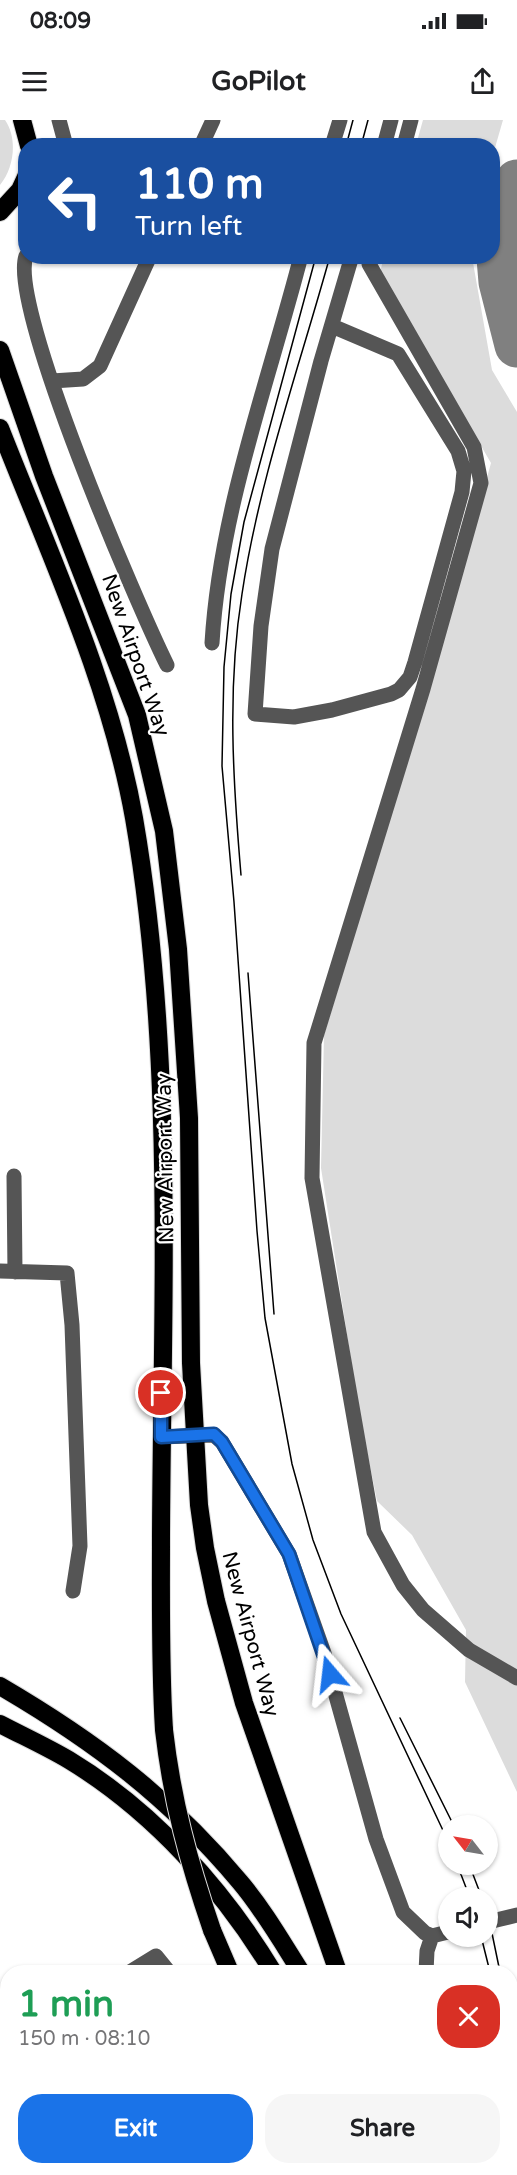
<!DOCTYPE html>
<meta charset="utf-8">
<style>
body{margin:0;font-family:"Varela Round",sans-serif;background:#f6f6f6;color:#202124;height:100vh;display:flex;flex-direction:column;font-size:22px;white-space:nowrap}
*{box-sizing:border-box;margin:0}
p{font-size:20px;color:#757577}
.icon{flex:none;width:33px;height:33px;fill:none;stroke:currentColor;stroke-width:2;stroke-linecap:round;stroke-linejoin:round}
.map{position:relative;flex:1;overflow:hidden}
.details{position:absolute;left:0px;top:1845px;width:518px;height:210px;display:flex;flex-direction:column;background:#fff;border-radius:24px 24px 0 0;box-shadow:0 2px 4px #0004}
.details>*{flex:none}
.guide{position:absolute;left:18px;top:18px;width:482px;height:126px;border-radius:24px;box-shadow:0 2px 4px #0004;background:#1a4fa0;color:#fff;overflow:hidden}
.needle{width:39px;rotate:301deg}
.controls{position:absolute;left:438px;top:1695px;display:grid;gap:12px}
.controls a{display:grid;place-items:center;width:60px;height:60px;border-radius:50%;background:#fff;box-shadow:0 2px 4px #0004;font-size:30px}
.pin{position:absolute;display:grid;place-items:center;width:51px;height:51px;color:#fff;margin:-26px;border:3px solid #fff;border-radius:50%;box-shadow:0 2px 6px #0007}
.me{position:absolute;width:66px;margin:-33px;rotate:343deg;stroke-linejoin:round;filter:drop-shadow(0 0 4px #0008)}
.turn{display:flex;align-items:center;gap:21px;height:126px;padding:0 18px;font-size:27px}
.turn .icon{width:78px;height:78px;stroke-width:2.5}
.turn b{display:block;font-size:42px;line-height:51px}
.round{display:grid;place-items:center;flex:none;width:63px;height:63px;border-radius:24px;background:#f6f6f6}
.head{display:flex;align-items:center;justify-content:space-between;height:102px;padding:0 18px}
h1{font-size:36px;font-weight:800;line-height:45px;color:#1e9e55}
.cta{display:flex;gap:12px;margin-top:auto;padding:12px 18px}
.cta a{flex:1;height:69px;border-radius:24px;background:#1a73e8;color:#fff;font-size:24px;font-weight:800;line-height:69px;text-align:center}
.cta a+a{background:#f6f6f6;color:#202124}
.status{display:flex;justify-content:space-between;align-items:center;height:42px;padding:0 30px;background:#fff;direction:ltr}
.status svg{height:16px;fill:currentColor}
header{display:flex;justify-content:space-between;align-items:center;height:78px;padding:0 18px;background:#fff;font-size:27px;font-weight:800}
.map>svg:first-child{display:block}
</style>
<div class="status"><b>08:09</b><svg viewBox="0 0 49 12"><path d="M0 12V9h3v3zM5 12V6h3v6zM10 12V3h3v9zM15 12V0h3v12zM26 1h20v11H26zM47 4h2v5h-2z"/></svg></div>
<header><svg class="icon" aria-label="menu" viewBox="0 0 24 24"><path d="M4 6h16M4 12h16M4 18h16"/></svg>GoPilot<svg class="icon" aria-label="share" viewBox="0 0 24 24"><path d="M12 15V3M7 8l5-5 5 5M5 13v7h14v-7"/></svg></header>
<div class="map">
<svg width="517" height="2055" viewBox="0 0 517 2055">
<rect width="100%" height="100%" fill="#fff"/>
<!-- green -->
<path fill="#dcdcdc" d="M 0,0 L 5,0 C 18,19 14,48 0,65 Z
M 423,0 L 503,0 L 492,38 L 492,26 L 416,25 Z
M 384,137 L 472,137 L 492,250 L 517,292 L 517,1672 L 465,1562 L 466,1510 L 412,1415 L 377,1381 L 359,1291 L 321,1048 L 324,915 L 422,593 L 491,343 L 380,152 Z"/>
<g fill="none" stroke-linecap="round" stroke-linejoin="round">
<!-- taxiway -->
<path stroke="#808080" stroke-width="45" d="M 517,62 L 499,138 L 501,162 L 517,225"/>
<!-- highway casing -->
<g stroke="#dbdbdb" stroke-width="20">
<path id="highway" d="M 22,0 L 29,26
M 0,92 L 20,70 L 26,57
M 0,230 L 44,356 L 137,595 L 164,711 L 178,829 L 189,998 L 191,1243 L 199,1385 L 205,1428 L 216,1481 L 244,1583 L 338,1852
M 0,308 C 50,436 110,563 134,698 C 175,935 162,1178 161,1417 C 161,1482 160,1546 164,1610
M 0,1566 C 94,1621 169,1677 240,1762 C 263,1789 282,1822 301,1852
M 0,1604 C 23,1616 47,1627 69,1640 C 153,1691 223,1769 273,1852
M 212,1810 L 230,1852
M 330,2048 L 333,2055
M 368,2048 L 371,2055
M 402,2048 L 404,2055"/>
</g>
<!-- minor -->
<path stroke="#555" stroke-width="15" d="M 59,0 L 66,26
M 201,26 L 213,0
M 332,26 L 340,0
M 384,26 L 391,0
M 404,26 L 411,0
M 26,136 C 8,186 138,486 167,545
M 371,136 L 369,144 L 474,327 L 481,363 L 423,569 L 314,923 L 312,1058 L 374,1412 L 403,1465 L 423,1490 L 469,1530 L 517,1558
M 332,206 L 398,234 L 458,331 L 464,351 L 462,372 L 415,542 L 410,557 L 399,570 L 391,574 L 332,590 L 294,597 L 255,594 L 261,506 L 272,429 L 321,241 L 352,136
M 52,261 L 83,259 L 100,246 L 150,136
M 212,523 C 220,390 268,264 301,136
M 14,1056 L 15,1152
M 0,1151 L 67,1153 L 72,1205 L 80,1426 L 73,1471
M 161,1317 L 214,1315 L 222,1322 L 289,1434 L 324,1533 L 376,1719 L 403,1792 L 425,1813 L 432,1816 L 448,1812
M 130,1852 L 156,1836 L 169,1852
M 426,1852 L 427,1831 L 432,1816
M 282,2048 L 286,2055"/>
<!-- highway -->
<use href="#highway" stroke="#000" stroke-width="18"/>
<!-- tram -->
<path stroke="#000" stroke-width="1.5" d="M 346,26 L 353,0
M 361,26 L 368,0
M 316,136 L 244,402 L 231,474 L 224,547 L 222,646 L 234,782 L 257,1111 L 265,1198 L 292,1344 L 313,1420 L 341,1494 L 448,1721
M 241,755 C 233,661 227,568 242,474 C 259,360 299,248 330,136
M 248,853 L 274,1194
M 400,1598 L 454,1706
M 457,1744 L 470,1778
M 469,1744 L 482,1778
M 488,1794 L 500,1852
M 481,1816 L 490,1852
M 481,2055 L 483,2048
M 492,2055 L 494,2048"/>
<!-- highway-bridge casing -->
<g stroke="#dbdbdb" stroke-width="20" stroke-linecap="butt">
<path id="highway-bridge" d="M 164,1610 C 172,1681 189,1743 212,1810"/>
</g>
<!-- minor-bridge -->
<path stroke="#555" stroke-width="15" d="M 488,1802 L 517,1795"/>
<!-- highway-bridge -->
<use href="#highway-bridge" stroke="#000" stroke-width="18"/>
</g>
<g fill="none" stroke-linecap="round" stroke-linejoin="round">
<!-- route casing -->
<g stroke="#114b97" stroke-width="15">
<path id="route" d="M 161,1273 L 161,1317 L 214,1314 L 222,1322 L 289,1434 L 330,1554"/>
</g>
<!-- route -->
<use href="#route" stroke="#1a73e8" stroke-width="10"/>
</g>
<g text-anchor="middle" stroke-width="4.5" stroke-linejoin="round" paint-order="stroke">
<!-- street labels -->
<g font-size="21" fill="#000" stroke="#fff">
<text transform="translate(136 535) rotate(71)" y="7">New Airport Way</text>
<text transform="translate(165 1038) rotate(-91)" y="7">New Airport Way</text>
<text transform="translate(251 1514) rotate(75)" y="7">New Airport Way</text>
</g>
</g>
</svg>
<div class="controls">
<a><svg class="needle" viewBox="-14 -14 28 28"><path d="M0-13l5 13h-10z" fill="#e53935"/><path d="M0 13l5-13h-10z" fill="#757577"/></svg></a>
<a><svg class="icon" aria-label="sound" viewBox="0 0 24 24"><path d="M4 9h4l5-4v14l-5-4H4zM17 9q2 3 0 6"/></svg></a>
</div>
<div class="pin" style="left:161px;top:1273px;background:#d93025"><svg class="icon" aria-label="arrive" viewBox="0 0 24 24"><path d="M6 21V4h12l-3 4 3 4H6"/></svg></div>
<svg class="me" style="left:330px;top:1554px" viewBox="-20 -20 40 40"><path d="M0-17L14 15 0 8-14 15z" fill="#1a73e8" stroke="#fff" stroke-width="4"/></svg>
<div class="guide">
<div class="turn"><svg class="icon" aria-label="left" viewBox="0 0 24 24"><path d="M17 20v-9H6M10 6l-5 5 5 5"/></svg><div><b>110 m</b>Turn left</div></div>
</div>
<section class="details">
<div class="head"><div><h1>1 min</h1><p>150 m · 08:10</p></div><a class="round" style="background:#d93025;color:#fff"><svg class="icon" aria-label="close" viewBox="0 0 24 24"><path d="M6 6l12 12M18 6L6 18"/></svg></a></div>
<div class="cta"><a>Exit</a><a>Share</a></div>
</section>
</div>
